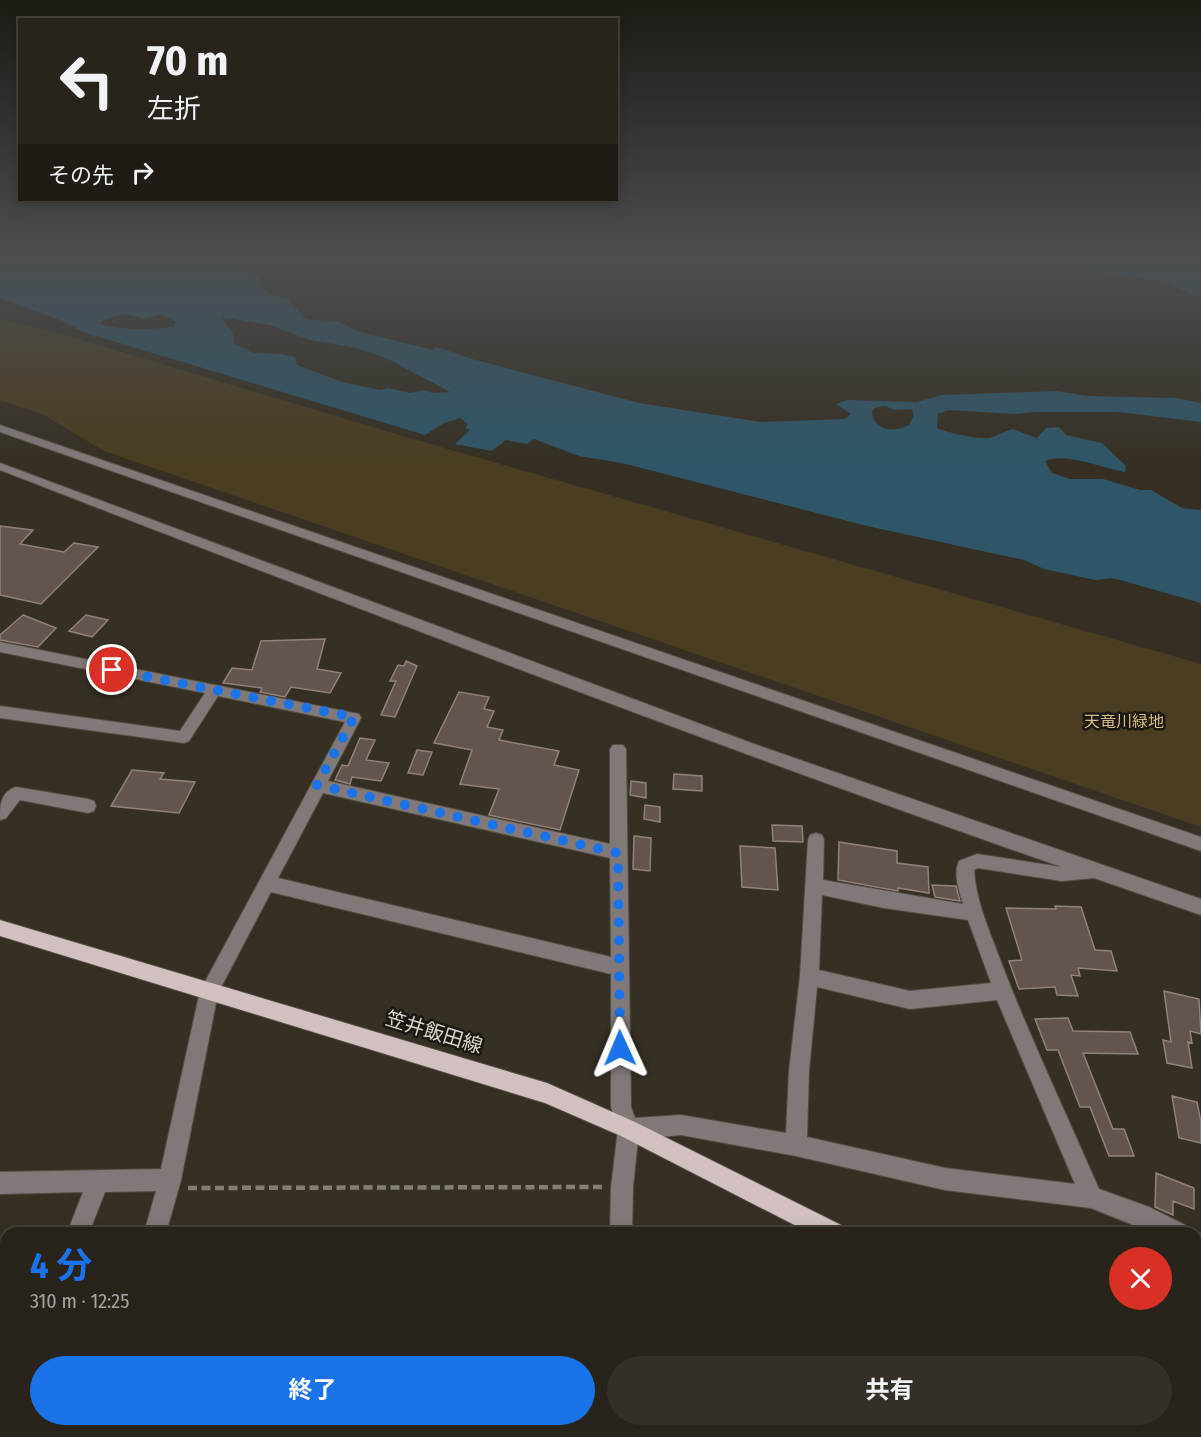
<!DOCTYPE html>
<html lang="ja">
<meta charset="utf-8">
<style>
body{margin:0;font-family:"Fira Sans Condensed","Noto Sans JP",sans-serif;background:#343028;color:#f1f3f6;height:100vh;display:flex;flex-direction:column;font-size:22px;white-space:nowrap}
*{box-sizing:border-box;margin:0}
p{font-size:20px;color:#a5a4a3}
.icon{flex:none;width:33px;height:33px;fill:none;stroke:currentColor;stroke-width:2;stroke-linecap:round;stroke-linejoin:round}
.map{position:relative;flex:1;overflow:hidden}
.sheet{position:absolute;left:0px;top:1227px;width:1202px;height:210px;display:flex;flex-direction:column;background:#28241b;border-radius:18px 18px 0 0;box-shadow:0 3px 15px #0003,0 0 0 2px #44413a}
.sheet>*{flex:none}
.hud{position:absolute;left:18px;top:18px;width:600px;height:183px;border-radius:0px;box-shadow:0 3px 15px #0003,0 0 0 2px #44413a;background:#28241b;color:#f1f3f6;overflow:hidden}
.pin{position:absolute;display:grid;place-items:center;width:51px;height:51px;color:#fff;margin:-26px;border:3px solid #fff;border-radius:50%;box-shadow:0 2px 6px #0007}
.me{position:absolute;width:66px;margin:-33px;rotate:359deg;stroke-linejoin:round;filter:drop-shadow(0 0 4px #0008)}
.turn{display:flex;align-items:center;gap:21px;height:126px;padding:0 30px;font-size:27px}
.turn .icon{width:78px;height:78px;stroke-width:2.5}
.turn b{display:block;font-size:42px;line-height:51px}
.then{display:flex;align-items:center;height:57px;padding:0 30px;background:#0003;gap:12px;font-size:22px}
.round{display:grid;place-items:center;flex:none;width:63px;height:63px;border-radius:32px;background:#343028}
.head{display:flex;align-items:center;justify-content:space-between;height:102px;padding:0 30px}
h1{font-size:36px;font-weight:700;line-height:45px;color:#1a73e8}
.button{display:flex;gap:12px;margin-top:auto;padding:12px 30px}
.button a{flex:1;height:69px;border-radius:36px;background:#1a73e8;color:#fff;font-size:24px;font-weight:700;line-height:69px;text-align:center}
.button a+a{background:#343028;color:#f1f3f6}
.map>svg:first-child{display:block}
</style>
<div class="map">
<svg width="1201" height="1437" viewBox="0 0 1201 1437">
<rect width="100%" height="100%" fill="#363024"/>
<!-- green -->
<path fill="#4a3d21" d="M 0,318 L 51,331 L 413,439 L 1201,664 L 1201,827 L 104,451 L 44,415 L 0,400 Z"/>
<!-- water -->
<path fill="#2f5668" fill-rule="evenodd" d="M 0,259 L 251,259 L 248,262 L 240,262 L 244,271 L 258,276 L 260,287 L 269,294 L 288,299 L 306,319 L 340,322 L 357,331 L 433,350 L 437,347 L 472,359 L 639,403 L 761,422 L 845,419 L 851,414 L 836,404 L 847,400 L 917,402 L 942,395 L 1057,391 L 1087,396 L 1176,398 L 1201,403 L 1201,422 L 1118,412 L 1035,412 L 1015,414 L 949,410 L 938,414 L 937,428 C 945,432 980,440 990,438 C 997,436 1005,431 1013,429 L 1037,438 L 1046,428 L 1059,427 L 1066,435 L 1102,443 L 1126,466 L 1125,472 C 1101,468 1067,452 1045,461 L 1052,473 L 1070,479 L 1103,479 L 1140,490 L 1151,490 L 1182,508 L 1201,510 L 1201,603 L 1113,578 L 1095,580 L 1044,569 L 1024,560 L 867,526 L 622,463 L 579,456 L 534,439 L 527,444 L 506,440 L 492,451 L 455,444 L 470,430 L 465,428 L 468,424 L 460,418 L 444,423 L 425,435 L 83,332 L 60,320 L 0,298 ZM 127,314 L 144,319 L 161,314 L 176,322 L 174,326 C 148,331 124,330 99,324 L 104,319 ZM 220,317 L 270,325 L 310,340 L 357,348 L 388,359 L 450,392 L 432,393 L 425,390 L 410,393 L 388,388 L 381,390 L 342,382 L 297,365 L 295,357 L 282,354 L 254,353 L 235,344 L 232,331 ZM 886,406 L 894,410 L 912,409 L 914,415 L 909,425 C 894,433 873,431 872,411 L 876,407 Z
M 942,259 L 1201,259 L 1201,298 L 1162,282 L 1101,272 Z"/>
<!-- building -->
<path fill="#63544e" stroke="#91817b" stroke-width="1.5" d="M 0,526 L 33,530 L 20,544 L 64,552 L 74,543 L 98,547 L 41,604 L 0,595 Z
M 23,615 L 56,628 L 38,647 L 0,640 L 0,635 Z
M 86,615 L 108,620 L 92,637 L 69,631 Z
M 325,639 L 317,669 L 341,673 L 330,693 L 291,687 L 285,697 L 260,692 L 262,688 L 223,683 L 232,668 L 252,670 L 261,641 Z
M 406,661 L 417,666 L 395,717 L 381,715 L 396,681 L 390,681 L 398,665 L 404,666 Z
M 459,692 L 489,697 L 484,709 L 494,711 L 487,727 L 503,730 L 499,740 L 559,751 L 554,765 L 579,770 L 560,830 L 489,815 L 499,789 L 460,784 L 472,750 L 434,743 Z
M 360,738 L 375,740 L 366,760 L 389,763 L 381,781 L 352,777 L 350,784 L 335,780 L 342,765 L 348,766 Z
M 417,750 L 432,752 L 423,775 L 408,773 Z
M 132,770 L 164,773 L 160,779 L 195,782 L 179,813 L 111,806 Z
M 674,774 L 702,776 L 702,791 L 673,789 Z
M 631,781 L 646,783 L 646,798 L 630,795 Z
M 645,805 L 660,807 L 660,822 L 644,819 Z
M 772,825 L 802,826 L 803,842 L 773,841 Z
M 634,836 L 651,838 L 650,871 L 633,869 Z
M 839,842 L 897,851 L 897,863 L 928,867 L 929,893 L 898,888 L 898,891 L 838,880 Z
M 740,846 L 775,848 L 778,890 L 742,887 Z
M 932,885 L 956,886 L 960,901 L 935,897 Z
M 1055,906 L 1081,907 L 1095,950 L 1111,951 L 1117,971 L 1078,968 L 1080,976 L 1071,975 L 1078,996 L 1057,995 L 1055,987 L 1019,989 L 1009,961 L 1022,960 L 1006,908 L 1056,909 Z
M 1164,991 L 1199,999 L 1201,1034 L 1190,1031 L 1192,1043 L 1188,1042 L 1192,1068 L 1167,1063 L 1163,1040 L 1171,1042 Z
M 1068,1018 L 1073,1031 L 1130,1032 L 1138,1054 L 1083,1053 L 1113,1129 L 1124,1129 L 1134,1156 L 1109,1156 L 1090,1107 L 1080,1107 L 1058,1050 L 1047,1050 L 1035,1019 Z
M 1172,1096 L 1197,1102 L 1201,1122 L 1201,1143 L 1179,1138 Z
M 1156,1173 L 1194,1188 L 1194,1209 L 1173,1201 L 1173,1215 L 1155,1207 Z"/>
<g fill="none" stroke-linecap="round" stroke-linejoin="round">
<!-- minor casing -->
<g stroke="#534e42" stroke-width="2">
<path id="minor" d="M 0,425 L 1201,837 L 1201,851 L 0,432 Z
M 0,463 L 754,744 L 1201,899 L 1201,915 L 1094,878 L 1062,881 L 978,868 L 974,870 C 976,902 990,932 1001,962 C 1030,1038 1066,1113 1099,1189 L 1149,1207 L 1185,1225 L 1188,1233 L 1153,1233 L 1091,1208 L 945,1190 L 796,1156 L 681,1135 L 638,1139 L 633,1187 L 632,1233 L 610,1233 L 611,1187 L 618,1129 L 611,1107 L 611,974 L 271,892 L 218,993 L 181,1180 L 166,1233 L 144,1233 L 156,1191 L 105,1192 L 89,1233 L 67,1233 L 83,1192 L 0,1194 L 0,1172 L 161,1169 L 200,991 L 345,722 L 218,696 L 189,741 L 184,743 L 0,718 L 0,706 L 180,731 L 205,693 L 0,652 L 0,642 L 359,714 L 361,718 L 328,781 L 610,844 L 610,749 L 613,745 L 623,745 L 626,749 L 631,1107 L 635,1118 L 681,1115 L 786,1133 L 789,1071 L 800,976 L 808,840 L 810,835 L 816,833 L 822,835 L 824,840 L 823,880 L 963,904 C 959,890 953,874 959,861 L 977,854 L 1062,867 C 705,743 352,606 0,470 ZM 323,793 L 610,858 L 611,957 L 278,878 ZM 822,895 L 884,908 L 968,920 L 991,983 L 910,991 L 819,970 ZM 817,987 L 910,1009 L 997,1000 L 1075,1184 L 945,1168 L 807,1137 L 809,1071 Z
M 16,787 L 88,799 L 94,801 L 96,806 L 94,811 L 88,813 L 20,800 L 6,818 L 0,820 C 0,806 0,792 16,787 Z
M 1196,1232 L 1201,1234 L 1201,1256 L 1196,1254 L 1196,1233 L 1193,1233 Z
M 6,1374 L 6,1408 L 0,1410 L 0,1376 Z
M 87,1431 L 113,1431 L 111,1437 L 85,1437 Z
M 608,1431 L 634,1431 L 634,1437 L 608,1437 Z
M 1129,1431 L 1155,1431 L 1157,1437 L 1131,1437 Z"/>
</g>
<!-- major casing -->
<g stroke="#534e42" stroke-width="2">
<path id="major" d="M 0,920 L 547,1083 L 635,1122 L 841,1225 L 844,1233 L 810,1233 L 621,1136 L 545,1103 L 0,936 Z
M 1196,1404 L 1201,1406 L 1201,1432 L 1196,1429 Z"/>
</g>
<!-- path -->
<path stroke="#837e74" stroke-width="4.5" stroke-dasharray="9 4.5" stroke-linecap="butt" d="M 188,1188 L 604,1187"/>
<!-- minor -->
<use href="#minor" fill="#817878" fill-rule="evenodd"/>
<!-- major -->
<use href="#major" fill="#d1c0bf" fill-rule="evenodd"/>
</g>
<!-- sky -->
<linearGradient id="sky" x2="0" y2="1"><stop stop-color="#1e1a14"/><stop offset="0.56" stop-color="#4c4e50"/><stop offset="1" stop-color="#4c4e50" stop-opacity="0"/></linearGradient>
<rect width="1201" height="460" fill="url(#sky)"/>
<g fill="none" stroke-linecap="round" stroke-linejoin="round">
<!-- route -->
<path stroke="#1a73e8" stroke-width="10" stroke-dasharray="0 18" d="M 112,670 L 354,717 L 317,785 L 618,853 L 620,1048"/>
</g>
<g text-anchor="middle" stroke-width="5" stroke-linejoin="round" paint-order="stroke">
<!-- park labels -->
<g font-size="16" fill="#d8bd81" stroke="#1b1813">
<text x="1124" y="727">天竜川緑地</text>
</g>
<!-- near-street labels -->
<g font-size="20" fill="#d9d5cd" stroke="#1b1813">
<text transform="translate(434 1032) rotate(17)" y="7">笠井飯田線</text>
</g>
</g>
</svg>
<div class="pin" style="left:112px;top:670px;background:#d93025"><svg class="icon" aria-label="arrive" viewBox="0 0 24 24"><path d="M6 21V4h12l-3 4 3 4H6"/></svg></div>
<svg class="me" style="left:620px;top:1048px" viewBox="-20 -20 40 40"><path d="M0-17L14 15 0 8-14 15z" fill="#1a73e8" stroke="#fff" stroke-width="4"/></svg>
<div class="hud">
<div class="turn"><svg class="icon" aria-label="left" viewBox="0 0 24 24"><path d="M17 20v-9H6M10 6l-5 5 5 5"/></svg><div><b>70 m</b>左折</div></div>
<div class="then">その先<svg class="icon" aria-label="right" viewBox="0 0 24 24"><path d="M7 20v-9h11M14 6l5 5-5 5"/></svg></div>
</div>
<section class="sheet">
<div class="head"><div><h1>4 分</h1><p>310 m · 12:25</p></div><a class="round" style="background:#d93025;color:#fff"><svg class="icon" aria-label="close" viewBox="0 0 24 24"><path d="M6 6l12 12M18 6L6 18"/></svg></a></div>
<div class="button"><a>終了</a><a>共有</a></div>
</section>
</div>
